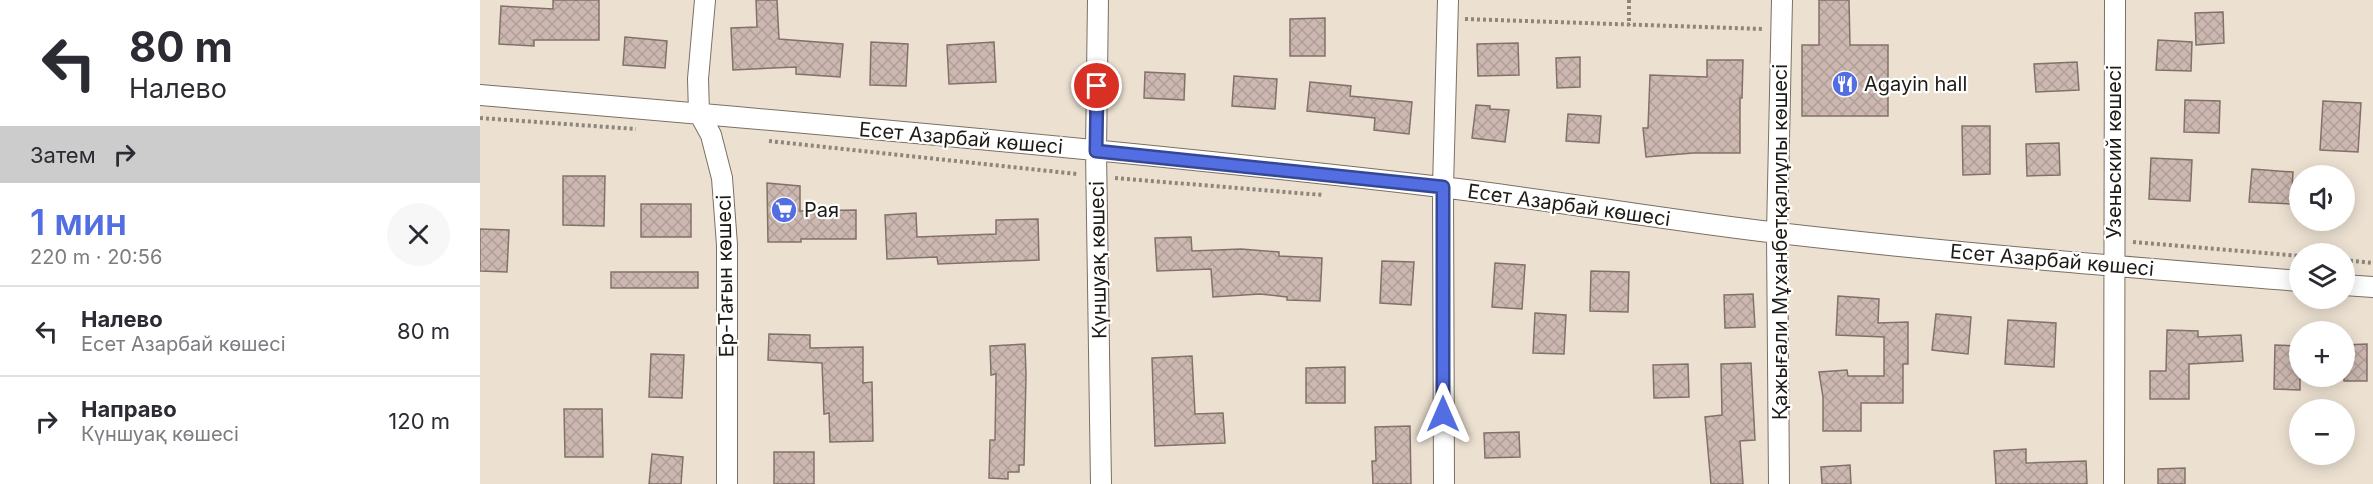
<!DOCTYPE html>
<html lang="ru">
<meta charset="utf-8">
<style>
body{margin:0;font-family:Inter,sans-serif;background:#f7f7f7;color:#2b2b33;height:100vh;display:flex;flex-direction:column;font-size:22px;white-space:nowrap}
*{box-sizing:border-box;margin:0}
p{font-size:20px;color:#7c7c81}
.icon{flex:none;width:33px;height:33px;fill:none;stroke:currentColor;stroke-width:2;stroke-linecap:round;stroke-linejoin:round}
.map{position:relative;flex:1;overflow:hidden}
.details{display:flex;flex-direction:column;background:#fff;width:480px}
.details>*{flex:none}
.hud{background:#fff;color:#2b2b33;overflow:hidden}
.fabs{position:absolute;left:1809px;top:165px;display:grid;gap:12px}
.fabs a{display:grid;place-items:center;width:66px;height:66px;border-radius:50%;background:#fff;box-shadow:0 3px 15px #0003;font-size:30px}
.pin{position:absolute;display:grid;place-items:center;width:51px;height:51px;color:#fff;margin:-26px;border:3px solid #fff;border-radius:50%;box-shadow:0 2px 6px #0007}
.me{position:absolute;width:66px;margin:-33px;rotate:0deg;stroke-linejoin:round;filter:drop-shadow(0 0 4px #0008)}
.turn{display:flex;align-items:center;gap:21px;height:126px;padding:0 30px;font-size:27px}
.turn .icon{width:78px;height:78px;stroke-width:2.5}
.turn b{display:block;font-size:42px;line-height:51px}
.then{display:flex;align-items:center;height:57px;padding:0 30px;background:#0003;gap:12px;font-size:22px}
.round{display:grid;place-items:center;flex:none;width:63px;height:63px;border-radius:32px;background:#f7f7f7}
.summary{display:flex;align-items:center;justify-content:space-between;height:102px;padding:0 30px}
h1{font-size:36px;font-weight:600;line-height:45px;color:#536ee3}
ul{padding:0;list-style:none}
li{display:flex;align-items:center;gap:18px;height:90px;padding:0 30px;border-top:2px solid #e1e1e2}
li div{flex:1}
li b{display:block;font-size:22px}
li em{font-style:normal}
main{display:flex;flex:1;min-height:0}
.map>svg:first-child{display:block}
</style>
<main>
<section class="details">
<div class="hud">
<div class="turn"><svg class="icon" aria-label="left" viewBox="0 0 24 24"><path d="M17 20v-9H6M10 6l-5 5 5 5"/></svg><div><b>80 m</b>Налево</div></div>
<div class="then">Затем<svg class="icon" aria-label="right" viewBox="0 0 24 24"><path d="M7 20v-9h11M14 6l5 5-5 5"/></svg></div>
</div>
<div class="summary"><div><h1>1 мин</h1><p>220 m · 20:56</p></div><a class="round"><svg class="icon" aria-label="close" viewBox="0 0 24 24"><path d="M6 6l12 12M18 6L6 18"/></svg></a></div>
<ul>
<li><svg class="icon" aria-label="left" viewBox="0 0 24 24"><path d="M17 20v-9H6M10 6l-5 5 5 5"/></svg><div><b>Налево</b><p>Есет Азарбай көшесі</p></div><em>80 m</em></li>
<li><svg class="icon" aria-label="right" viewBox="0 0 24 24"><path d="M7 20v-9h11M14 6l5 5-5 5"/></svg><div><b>Направо</b><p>Күншуақ көшесі</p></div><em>120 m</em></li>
</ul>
</section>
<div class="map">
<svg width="1893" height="484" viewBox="0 0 1893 484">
<defs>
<pattern id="building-cross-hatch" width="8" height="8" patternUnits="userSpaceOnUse" patternTransform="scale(1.5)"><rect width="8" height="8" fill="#ccb8b1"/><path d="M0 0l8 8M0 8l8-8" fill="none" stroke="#af9e97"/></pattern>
</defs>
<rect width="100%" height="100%" fill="#ece1d1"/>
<!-- building -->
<path fill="url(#building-cross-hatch)" stroke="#82716a" stroke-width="1.5" d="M 73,0 L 119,0 L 119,40 L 54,40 L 54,46 L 19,44 L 21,6 L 73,9 Z
M 276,0 L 297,0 L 299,39 L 363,44 L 360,77 L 316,74 L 316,67 L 253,70 L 251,28 L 277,27 Z
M 1339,0 L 1369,0 L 1370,45 L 1408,45 L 1408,116 L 1322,116 L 1322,45 L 1339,45 Z
M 1743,12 L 1744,43 L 1716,45 L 1715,13 Z
M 845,18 L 845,56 L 810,56 L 810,19 Z
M 145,37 L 187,41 L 185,68 L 143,65 Z
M 1678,40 L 1712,42 L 1711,71 L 1676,70 Z
M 391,42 L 428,44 L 426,86 L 390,85 Z
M 514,42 L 516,82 L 469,84 L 467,45 Z
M 1038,43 L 1039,75 L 998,76 L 997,44 Z
M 1100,57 L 1100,87 L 1077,88 L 1076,58 Z
M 1227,60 L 1263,60 L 1262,98 L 1260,98 L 1260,153 L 1213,153 L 1166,157 L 1163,128 L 1168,128 L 1170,75 L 1227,77 Z
M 1597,62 L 1599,90 L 1556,92 L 1554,64 Z
M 665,72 L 705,74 L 704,100 L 664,98 Z
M 754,76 L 797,79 L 795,109 L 752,106 Z
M 830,82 L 871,86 L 870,96 L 932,102 L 929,134 L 894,130 L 895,118 L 827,111 Z
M 1705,100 L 1740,101 L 1739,133 L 1704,132 Z
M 1843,101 L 1881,103 L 1878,152 L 1840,150 Z
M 996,105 L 1010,106 L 1010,109 L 1029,110 L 1025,142 L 992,138 Z
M 1088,114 L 1121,116 L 1119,143 L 1086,141 Z
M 1482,126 L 1510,126 L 1510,174 L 1483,175 Z
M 1579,143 L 1580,175 L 1547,176 L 1546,144 Z
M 1671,158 L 1712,160 L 1710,201 L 1669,199 Z
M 1772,169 L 1813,172 L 1811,204 L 1769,202 Z
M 83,176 L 125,176 L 124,226 L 83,225 Z
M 287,183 L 320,186 L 320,211 L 376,210 L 376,239 L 321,239 L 321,242 L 288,242 Z
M 161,204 L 211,204 L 211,237 L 161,237 Z
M 436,213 L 437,237 L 516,234 L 516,220 L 558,219 L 559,260 L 458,264 L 457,257 L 407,259 L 405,215 Z
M 0,229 L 29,230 L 27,272 L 0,271 Z
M 711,237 L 712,251 L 761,249 L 799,252 L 799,256 L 842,258 L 840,301 L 807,300 L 807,297 L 780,294 L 733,297 L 731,269 L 677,271 L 675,238 Z
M 902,261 L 934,262 L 931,305 L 900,303 Z
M 1015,263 L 1045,265 L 1042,309 L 1012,307 Z
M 1111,271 L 1149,272 L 1148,312 L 1110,311 Z
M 131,272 L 218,272 L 218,288 L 131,288 Z
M 1273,294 L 1275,327 L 1245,328 L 1244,295 Z
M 1358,296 L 1399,299 L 1398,323 L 1428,322 L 1428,364 L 1423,364 L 1423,403 L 1381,403 L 1381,431 L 1343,431 L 1343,397 L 1339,372 L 1367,370 L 1368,376 L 1404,376 L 1404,337 L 1356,335 Z
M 1055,313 L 1086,315 L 1084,354 L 1053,353 Z
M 1456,314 L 1491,317 L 1488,354 L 1452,350 Z
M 1528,320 L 1576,323 L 1574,367 L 1525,364 Z
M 1687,330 L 1718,331 L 1718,337 L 1761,335 L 1763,361 L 1709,364 L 1709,399 L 1670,399 L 1670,371 L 1686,371 Z
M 289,334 L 330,335 L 330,348 L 383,347 L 383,383 L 392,382 L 393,441 L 350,442 L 349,413 L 344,414 L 342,363 L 288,360 Z
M 545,344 L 546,375 L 544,465 L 539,465 L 539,472 L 528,472 L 528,479 L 509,478 L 510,440 L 515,440 L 516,374 L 511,375 L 510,346 Z
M 1887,344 L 1887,381 L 1864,381 L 1864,345 Z
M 1795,345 L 1820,346 L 1820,390 L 1794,389 Z
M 171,354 L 204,355 L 202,398 L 169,397 Z
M 712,356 L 715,414 L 743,413 L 745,443 L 675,446 L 672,358 Z
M 1271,363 L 1275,440 L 1260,441 L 1263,484 L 1231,484 L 1225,417 L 1242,415 L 1241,364 Z
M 1208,364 L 1209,397 L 1174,398 L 1173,365 Z
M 865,367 L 865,403 L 826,403 L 826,368 Z
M 84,409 L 122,409 L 123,457 L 85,457 Z
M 930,426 L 931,484 L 893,484 L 892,461 L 896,461 L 895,427 Z
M 1039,432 L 1040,457 L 1005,458 L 1004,433 Z
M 1546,449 L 1546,463 L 1606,461 L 1607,484 L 1516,484 L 1514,451 Z
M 294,452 L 334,452 L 334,484 L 294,484 Z
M 172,454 L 203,457 L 201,484 L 169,484 Z
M 1370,465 L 1371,484 L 1342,484 L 1341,467 Z
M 1705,468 L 1705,484 L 1678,484 L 1678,469 Z"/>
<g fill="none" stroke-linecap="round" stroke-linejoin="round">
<!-- minor casing -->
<g stroke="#7a7062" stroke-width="22">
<path id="minor" d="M 225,0 L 218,79 L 219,113 L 231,135 L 242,178 L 247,245 L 247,484
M 618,0 L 616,151 L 621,484
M 0,95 C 320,122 641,150 961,187 C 1073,200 1185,220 1298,233 C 1471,253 1646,267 1820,281
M 1864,285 L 1893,287
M 964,484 L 963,187 L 968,0
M 1299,484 L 1297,233 L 1302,0
M 1634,484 L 1635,0"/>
</g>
<!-- path -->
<path stroke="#8d867a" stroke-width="4" stroke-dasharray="3 3" stroke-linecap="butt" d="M 1149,0 L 1149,25
M 985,19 L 1283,29
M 0,118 L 156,129
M 289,141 L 597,174
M 635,178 L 843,195
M 1653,242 L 1820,256
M 1864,260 L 1893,263"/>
<!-- minor -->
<use href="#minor" stroke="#fff" stroke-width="20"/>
</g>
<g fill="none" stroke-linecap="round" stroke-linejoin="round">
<!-- route casing -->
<g stroke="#364894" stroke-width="15">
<path id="route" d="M 617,86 L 616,151 L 963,187 L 963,414"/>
</g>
<!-- route -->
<use href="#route" stroke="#536ee3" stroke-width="10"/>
</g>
<!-- icons -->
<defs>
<g id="restaurant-disc" transform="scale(1.35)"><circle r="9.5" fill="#536ee3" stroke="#fff"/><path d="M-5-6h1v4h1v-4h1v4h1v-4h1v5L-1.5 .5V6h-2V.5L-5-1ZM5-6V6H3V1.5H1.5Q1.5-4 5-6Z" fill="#fff"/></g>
<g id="supermarket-disc" transform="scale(1.35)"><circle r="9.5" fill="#536ee3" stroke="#fff"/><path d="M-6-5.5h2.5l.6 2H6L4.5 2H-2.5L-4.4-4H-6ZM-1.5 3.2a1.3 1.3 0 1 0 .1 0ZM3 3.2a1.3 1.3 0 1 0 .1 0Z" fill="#fff"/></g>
</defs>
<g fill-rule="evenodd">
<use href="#restaurant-disc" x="1365" y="84"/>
<use href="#supermarket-disc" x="304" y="210"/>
</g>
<g text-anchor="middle" stroke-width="4.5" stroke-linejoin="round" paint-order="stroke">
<!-- poi labels -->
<g font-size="20" fill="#1e1a14" stroke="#fff" text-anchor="start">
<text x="1384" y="91">Agayin hall</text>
<text x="324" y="217">Рая</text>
</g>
<!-- street labels -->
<g font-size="20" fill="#1e1a14" stroke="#fff">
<text transform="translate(481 138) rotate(5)" y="7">Есет Азарбай көшесі</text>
<text transform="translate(1634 152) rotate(-90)" y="7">Узеньский көшесі</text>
<text transform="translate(1089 205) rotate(8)" y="7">Есет Азарбай көшесі</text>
<text transform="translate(1300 242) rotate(-90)" y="7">Қажығали Мұханбетқалиұлы көшесі</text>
<text transform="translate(618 260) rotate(-91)" y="7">Күншуақ көшесі</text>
<text transform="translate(1572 260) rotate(5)" y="7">Есет Азарбай көшесі</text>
<text transform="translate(245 276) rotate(-91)" y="7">Ер-Тағын көшесі</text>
</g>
</g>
</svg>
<div class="fabs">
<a><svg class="icon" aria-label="sound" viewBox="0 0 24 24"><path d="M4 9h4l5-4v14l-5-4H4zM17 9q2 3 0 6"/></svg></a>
<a><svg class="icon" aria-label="layers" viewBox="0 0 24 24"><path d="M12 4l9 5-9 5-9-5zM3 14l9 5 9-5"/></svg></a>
<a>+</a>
<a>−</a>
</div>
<div class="pin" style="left:617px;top:86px;background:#d93025"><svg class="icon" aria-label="arrive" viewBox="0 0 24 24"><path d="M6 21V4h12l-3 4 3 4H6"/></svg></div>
<svg class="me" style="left:963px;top:414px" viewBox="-20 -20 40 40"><path d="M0-17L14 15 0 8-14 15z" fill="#536ee3" stroke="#fff" stroke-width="4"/></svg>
</div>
</main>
